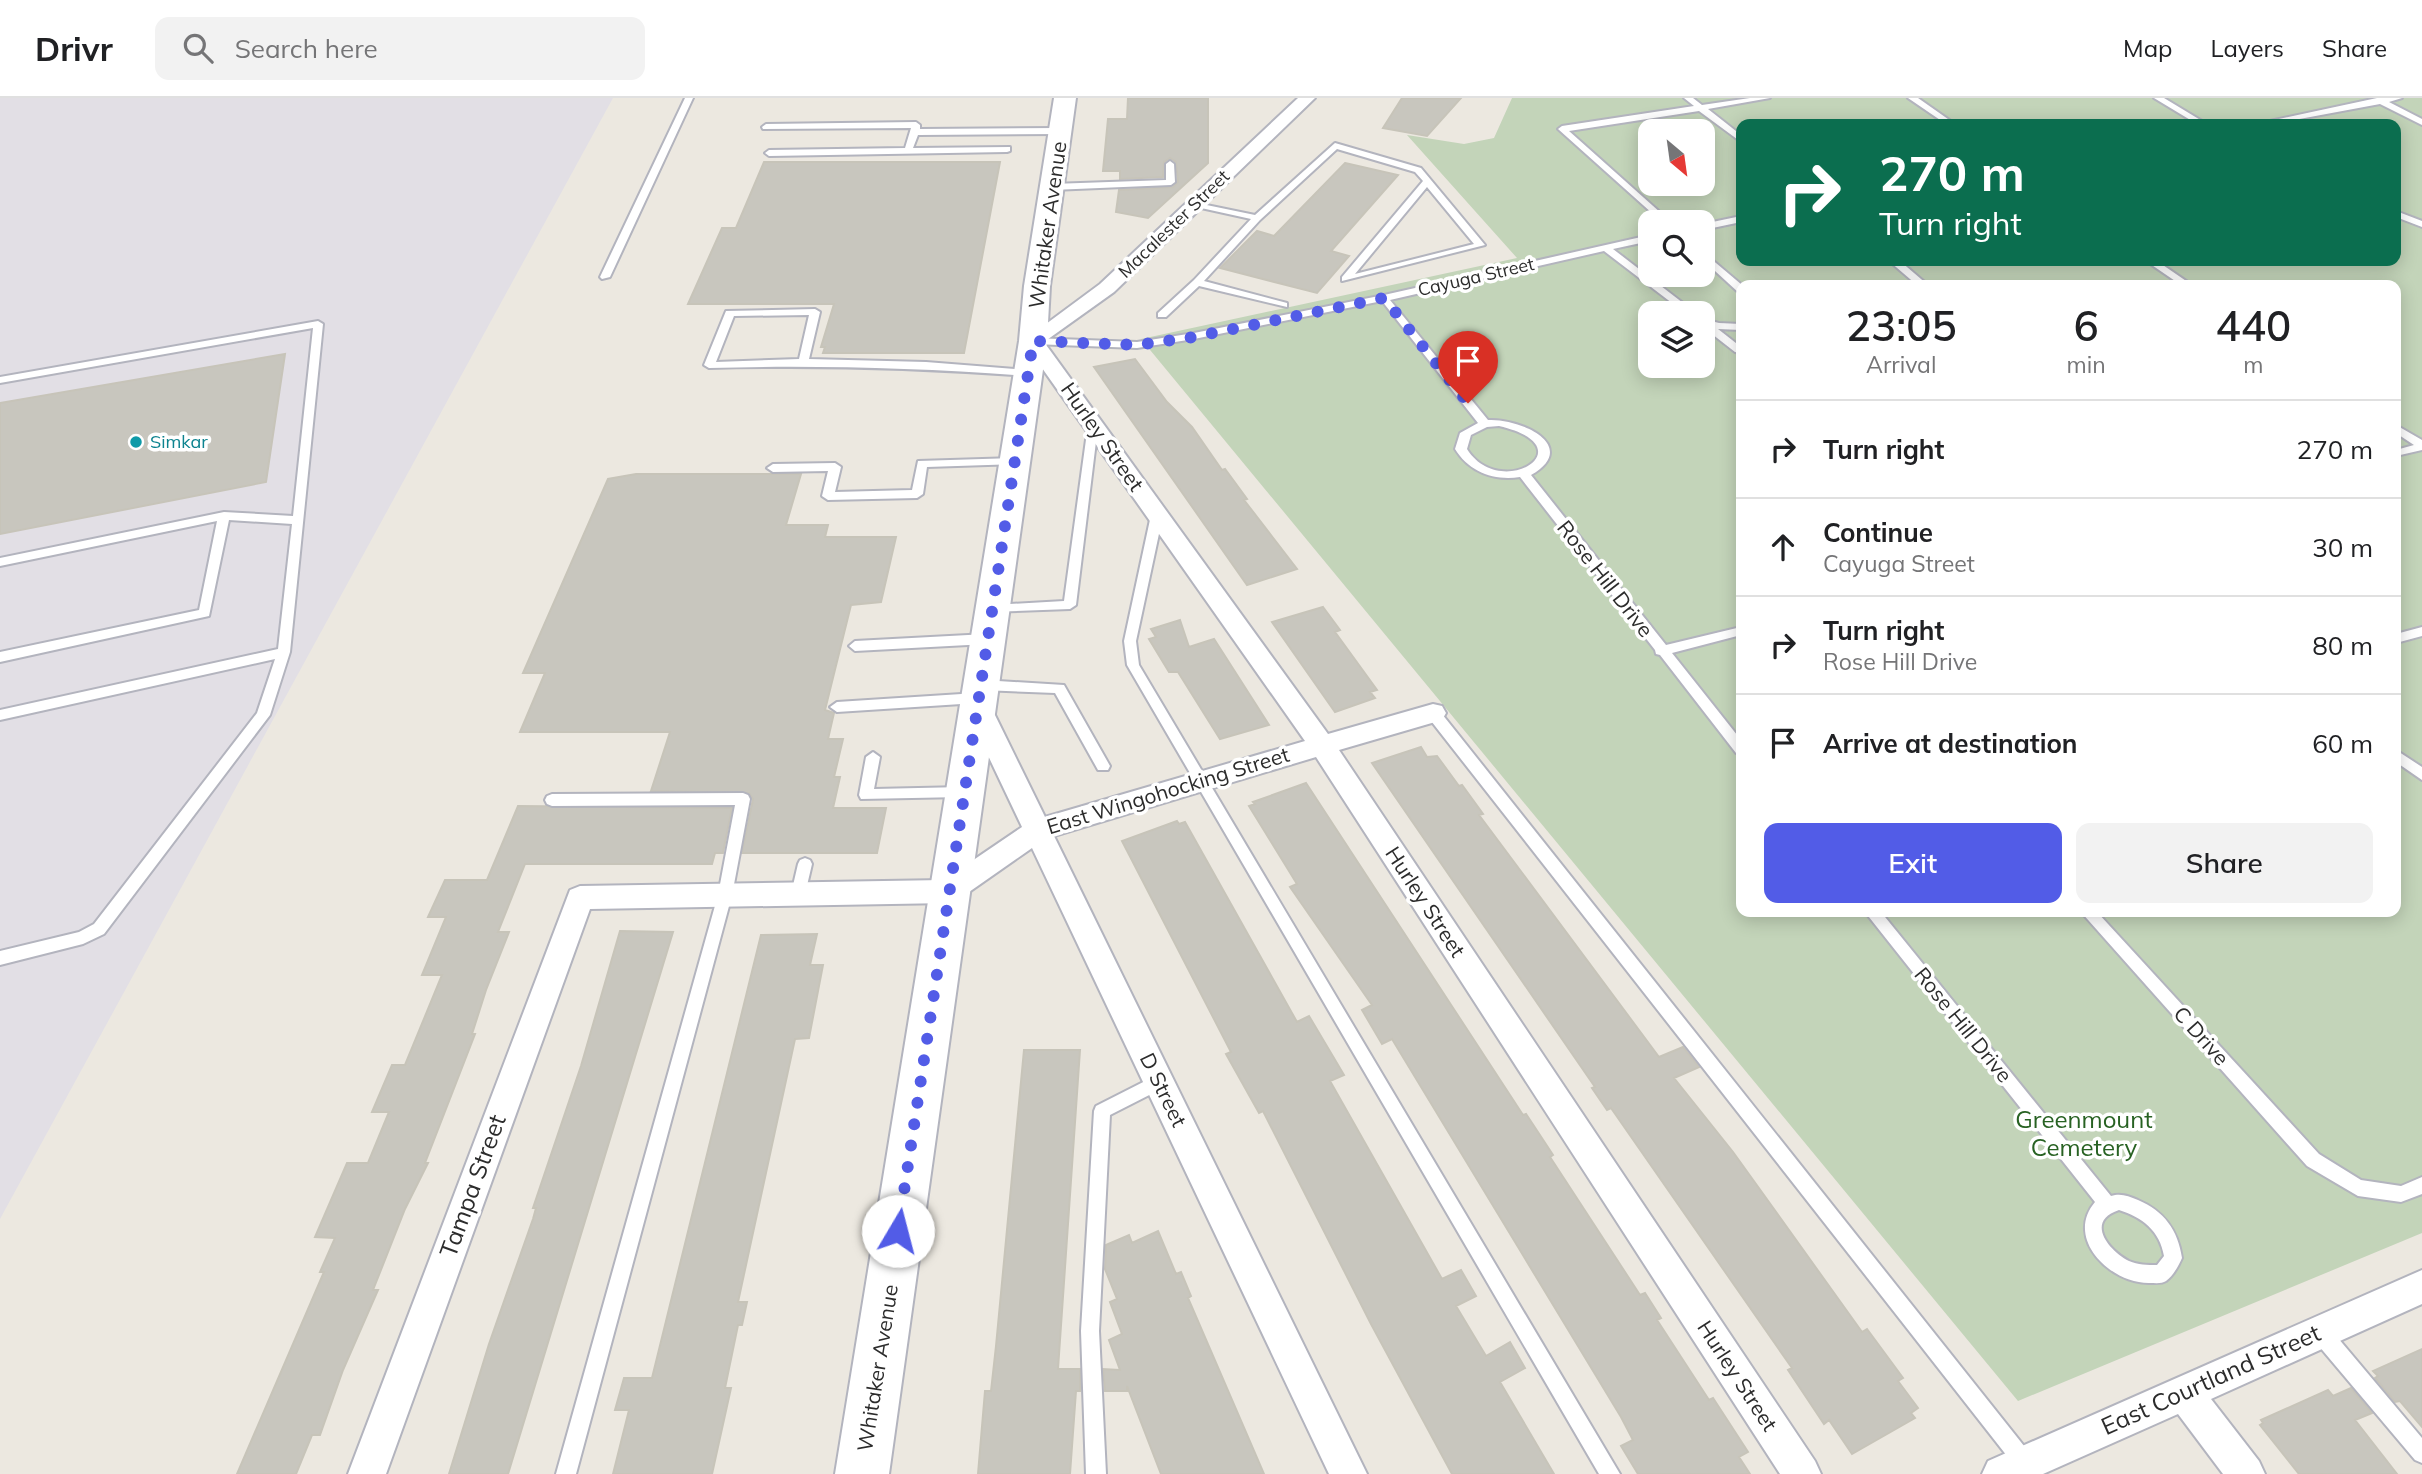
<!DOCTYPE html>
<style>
body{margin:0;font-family:Mulish,sans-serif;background:#f2f2f2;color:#202124;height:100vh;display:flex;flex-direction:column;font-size:26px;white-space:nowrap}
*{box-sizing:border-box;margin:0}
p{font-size:23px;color:#757577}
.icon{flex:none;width:38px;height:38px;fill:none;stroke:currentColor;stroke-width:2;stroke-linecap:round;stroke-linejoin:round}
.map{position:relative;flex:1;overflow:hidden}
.details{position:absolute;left:1736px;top:182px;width:665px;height:637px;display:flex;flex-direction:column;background:#fff;border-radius:14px;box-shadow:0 4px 18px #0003}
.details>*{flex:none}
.top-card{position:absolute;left:1736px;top:21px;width:665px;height:147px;border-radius:14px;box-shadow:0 4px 18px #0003;background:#0b6e4f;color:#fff;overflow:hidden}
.needle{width:46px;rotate:151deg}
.buttons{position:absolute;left:1638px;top:21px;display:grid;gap:14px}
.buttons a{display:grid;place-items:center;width:77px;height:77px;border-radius:14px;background:#fff;box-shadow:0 4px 18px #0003;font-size:35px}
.pin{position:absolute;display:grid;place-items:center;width:60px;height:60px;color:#fff;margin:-72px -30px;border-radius:50% 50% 50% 0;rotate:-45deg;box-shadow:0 0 7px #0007}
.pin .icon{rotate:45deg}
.me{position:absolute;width:77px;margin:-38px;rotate:8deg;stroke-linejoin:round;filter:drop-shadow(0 0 5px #0008)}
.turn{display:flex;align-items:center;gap:24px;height:147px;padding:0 28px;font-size:32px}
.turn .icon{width:91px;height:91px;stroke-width:2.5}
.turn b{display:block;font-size:49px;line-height:60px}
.eta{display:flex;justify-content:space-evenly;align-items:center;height:119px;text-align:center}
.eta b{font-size:42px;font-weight:600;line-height:49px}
.action{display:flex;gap:14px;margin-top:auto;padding:14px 28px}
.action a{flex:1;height:80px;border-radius:14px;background:#525ce7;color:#fff;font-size:28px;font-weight:600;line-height:80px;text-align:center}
.action a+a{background:#f2f2f2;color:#202124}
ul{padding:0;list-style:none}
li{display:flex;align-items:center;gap:21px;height:98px;padding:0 28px;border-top:2px solid #e0e0e0}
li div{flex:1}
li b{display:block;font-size:26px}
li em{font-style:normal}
header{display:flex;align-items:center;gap:42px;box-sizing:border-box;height:98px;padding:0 35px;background:#fff;border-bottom:2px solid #e0e0e0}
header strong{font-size:33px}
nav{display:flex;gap:38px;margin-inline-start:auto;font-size:24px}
.search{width:490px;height:63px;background:#f2f2f2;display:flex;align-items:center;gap:18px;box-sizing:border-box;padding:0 24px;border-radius:14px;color:#757577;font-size:26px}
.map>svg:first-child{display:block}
</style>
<header>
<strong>Drivr</strong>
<div class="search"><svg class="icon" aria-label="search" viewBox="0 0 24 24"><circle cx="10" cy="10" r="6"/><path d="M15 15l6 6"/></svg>Search here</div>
<nav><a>Map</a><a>Layers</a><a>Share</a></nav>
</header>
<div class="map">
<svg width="2422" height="1376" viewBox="0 0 2422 1376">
<rect width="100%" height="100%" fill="#ece8e0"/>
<!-- industrial -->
<path fill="#e2dfe5" d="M 0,0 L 613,0 L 0,1121 Z"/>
<!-- cemetery -->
<path fill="#c3d4b9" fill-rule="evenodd" d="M 1512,0 L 2422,0 L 2422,1135 L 2018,1303 L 1141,241 L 1517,160 L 1407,37 L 1464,46 L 1494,40 ZM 1741,26 L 2396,26 L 2396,163 L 1741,163 ZM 1650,33 L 1703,33 L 1703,86 L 1650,86 ZM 1650,124 L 1703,124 L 1703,177 L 1650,177 ZM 1741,187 L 2396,187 L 2396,814 L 1741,814 ZM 1650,215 L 1703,215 L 1703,268 L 1650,268 Z"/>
<!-- building -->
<path fill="#c8c6be" stroke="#c7c4b9" stroke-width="2" d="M 1128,0 L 1208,0 L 1208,65 L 1148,120 L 1116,114 L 1119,92 L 1173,89 L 1178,84 L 1176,64 L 1170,60 L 1164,64 L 1163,79 L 1120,81 L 1120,73 L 1103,73 L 1108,21 L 1127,21 Z
M 1402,0 L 1461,0 L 1427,38 L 1383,30 Z
M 764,64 L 1000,64 L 964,255 L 823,255 L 825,249 L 821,249 L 834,206 L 688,206 L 722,130 L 736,130 Z
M 1345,65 L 1398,77 L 1331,153 L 1349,158 L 1317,195 L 1220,170 L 1257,133 L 1274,138 Z
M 285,256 L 266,384 L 0,436 L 0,305 Z
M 1135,261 L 1167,304 L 1192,329 L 1222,372 L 1225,371 L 1247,401 L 1244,402 L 1297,471 L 1247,487 L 1094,269 Z
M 636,376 L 801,376 L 786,427 L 828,427 L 825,439 L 896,439 L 881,504 L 851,507 L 825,612 L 834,615 L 828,641 L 843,641 L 834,679 L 840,679 L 833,710 L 886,710 L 877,755 L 742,755 L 753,701 L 749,695 L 651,693 L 670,634 L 520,634 L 545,575 L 523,575 L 608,381 Z
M 1323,509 L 1340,532 L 1335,534 L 1377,592 L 1370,594 L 1375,600 L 1335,614 L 1272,524 Z
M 1180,522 L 1189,549 L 1214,541 L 1269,627 L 1220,641 L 1178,574 L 1169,574 L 1149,541 L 1156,539 L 1151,531 Z
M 1421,649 L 1427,659 L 1437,658 L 1459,688 L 1462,687 L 1483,716 L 1479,717 L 1659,959 L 1683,949 L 1699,969 L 1674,980 L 1733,1054 L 1862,1234 L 1867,1231 L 1903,1280 L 1898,1283 L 1918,1310 L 1911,1315 L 1915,1320 L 1852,1356 L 1829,1322 L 1824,1326 L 1788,1272 L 1792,1270 L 1611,1010 L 1607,1012 L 1592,990 L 1595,989 L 1372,665 Z
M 1306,685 L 1523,1017 L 1526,1016 L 1553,1057 L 1550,1059 L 1640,1197 L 1645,1195 L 1661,1220 L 1657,1222 L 1709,1302 L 1713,1300 L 1748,1354 L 1739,1359 L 1750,1376 L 1638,1376 L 1621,1348 L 1633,1342 L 1621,1319 L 1392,941 L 1382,946 L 1362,912 L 1372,907 L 1290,789 L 1297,786 L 1249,708 L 1255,706 L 1253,704 Z
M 518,708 L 732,710 L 723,755 L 715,755 L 712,766 L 525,766 L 498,834 L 509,834 L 486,892 L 472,936 L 475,936 L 425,1065 L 428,1065 L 405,1111 L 373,1192 L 378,1192 L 343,1272 L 320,1337 L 312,1337 L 296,1376 L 237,1376 L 324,1174 L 320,1174 L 335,1140 L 315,1139 L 347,1065 L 368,1065 L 389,1014 L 372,1014 L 392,967 L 405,967 L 442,877 L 422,877 L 446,819 L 428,819 L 445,782 L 487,782 Z
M 1177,723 L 1179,726 L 1185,724 L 1297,924 L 1309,918 L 1344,977 L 1330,983 L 1442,1181 L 1461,1172 L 1476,1198 L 1456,1208 L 1486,1258 L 1510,1244 L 1525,1270 L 1500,1284 L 1554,1376 L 1452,1376 L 1371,1226 L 1263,1013 L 1259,1015 L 1226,956 L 1231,954 L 1122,743 Z
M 620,833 L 673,834 L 508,1376 L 449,1376 L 489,1246 L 533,1121 L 536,1110 L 533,1110 L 581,968 Z
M 817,836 L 810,867 L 823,867 L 809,940 L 795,941 L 738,1204 L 747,1204 L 742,1227 L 738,1227 L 725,1290 L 731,1290 L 712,1376 L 613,1376 L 629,1312 L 615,1312 L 624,1280 L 652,1280 L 761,837 Z
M 1024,952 L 1080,952 L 1058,1271 L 1080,1271 L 1080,1293 L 1076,1293 L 1070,1376 L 978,1376 L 985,1293 L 991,1293 L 996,1248 Z
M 1158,1133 L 1176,1176 L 1181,1174 L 1191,1198 L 1188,1200 L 1264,1376 L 1161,1376 L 1127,1288 L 1127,1293 L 1105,1293 L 1103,1271 L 1120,1272 L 1109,1242 L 1122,1236 L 1110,1204 L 1117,1201 L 1105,1171 L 1106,1147 L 1129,1137 L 1132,1145 Z
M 2422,1251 L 2422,1329 L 2400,1303 L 2395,1304 L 2375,1280 L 2378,1278 L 2373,1273 Z
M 2351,1290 L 2372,1315 L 2355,1322 L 2397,1376 L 2299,1376 L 2260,1327 L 2263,1325 L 2261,1322 L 2328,1292 L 2333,1298 Z"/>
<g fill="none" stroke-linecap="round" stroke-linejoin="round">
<!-- lane casing -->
<g stroke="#b3b4be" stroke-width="4">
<path id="lane" d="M 685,0 L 693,0 L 610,179 L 602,181 L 600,179 Z
M 1684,0 L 1693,0 L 1702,7 L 1750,0 L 1770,0 L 1708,11 L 1741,37 L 1741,44 L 1699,13 L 1569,33 L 1671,124 L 1662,124 L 1558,31 L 1562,28 L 1694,8 Z
M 1908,0 L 1918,0 L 1955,26 L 1946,26 Z
M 2154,0 L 2164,0 L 2207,26 L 2197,26 Z
M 2377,0 L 2402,0 L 2389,4 L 2422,21 L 2422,27 L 2380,6 L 2272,26 L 2256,26 Z
M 916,24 L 920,27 L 920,31 L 1060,30 L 1064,33 L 1060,36 L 918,37 L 913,50 L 1010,49 L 1010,53 L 1007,54 L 769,58 L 765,55 L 769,52 L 905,50 L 911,30 L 763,31 L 762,29 L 766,26 Z
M 1335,45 L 1421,70 L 1485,147 L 1342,183 L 1342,179 L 1423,83 L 1415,74 L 1337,51 L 1260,122 L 1204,183 L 1287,205 L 1287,209 L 1199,188 L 1166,219 L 1158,219 L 1158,215 L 1194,182 L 1251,121 L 1192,108 L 1192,104 L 1255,117 ZM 1427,89 L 1474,146 L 1355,176 Z
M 1170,63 L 1174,66 L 1175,84 L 1171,87 L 1052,92 L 1048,89 L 1052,86 L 1166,82 L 1166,66 Z
M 2396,113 L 2422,123 L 2422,129 L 2396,119 Z
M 1741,118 L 1741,124 L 1703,132 L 1703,126 Z
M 1650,137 L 1650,143 L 1613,151 L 1696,215 L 1685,215 L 1604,153 L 1390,202 L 1488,322 C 1520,320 1581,348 1531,377 L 1666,547 L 1741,529 L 1741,537 L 1672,555 L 1741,642 L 1741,656 L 1736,655 L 1660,557 L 1656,556 L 1655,552 L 1520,379 C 1494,383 1469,374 1455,351 L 1460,335 L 1478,325 L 1382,203 L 1194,241 L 1137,250 L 1033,246 L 1028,243 L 1033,240 L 1137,244 L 1194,235 L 1384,197 ZM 1499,328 C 1589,349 1500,404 1467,351 L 1471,337 L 1487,329 Z
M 1703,154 L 1742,187 L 1741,195 L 1738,194 L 1703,162 Z
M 1889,163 L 1900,163 L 1928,187 L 1917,187 Z
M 2146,163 L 2157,163 L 2192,187 L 2181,187 Z
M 815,211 L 820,214 L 809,261 L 926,264 L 1028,272 L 1033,275 L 1028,278 C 921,270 816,267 709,270 L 704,267 L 726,213 ZM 809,217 L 799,261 L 716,264 L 734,218 Z
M 1703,221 L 1719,225 L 1741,226 L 1741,232 L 1718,231 L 1741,249 L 1741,255 L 1735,254 L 1703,229 Z
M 318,223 L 323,226 L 290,554 L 270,617 L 104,836 L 83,846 L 0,867 L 0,853 L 79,834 L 94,826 L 257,615 L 275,561 L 0,622 L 0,612 L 278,551 L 292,426 L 229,422 L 209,518 L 0,564 L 0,554 L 199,512 L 217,423 L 0,468 L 0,460 L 224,414 L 293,418 L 313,230 L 0,285 L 0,279 Z
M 1093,324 L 1098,327 L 1076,507 L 1070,511 L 989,514 L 987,511 L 993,507 L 1064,503 L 1088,327 Z
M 2396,327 L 2422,342 L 2422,352 L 2396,358 L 2396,352 L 2414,347 L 2396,335 Z
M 1015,360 L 1019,362 L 1019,366 L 927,369 L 923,396 L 917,400 L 828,402 L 822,398 L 828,373 L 773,374 L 767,370 L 773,366 L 835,365 L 841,369 L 835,394 L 912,392 L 918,363 Z
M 1157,413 L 1163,417 L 1136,543 L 1139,567 L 1620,1376 L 1599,1376 L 1127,567 L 1124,543 L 1151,417 Z
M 2422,529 L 2422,538 L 2396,545 L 2396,536 Z
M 987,536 L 993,541 L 987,546 L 855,553 L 849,548 L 855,543 Z
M 982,582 L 1064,587 L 1110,668 L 1108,672 L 1098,672 L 1055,595 L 982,592 L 975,587 Z
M 977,595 L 984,600 L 977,605 L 837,614 L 830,609 L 837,604 Z
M 1433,610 L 1438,611 L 2032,1358 L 2035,1365 L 2032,1372 L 2025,1375 L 2018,1372 L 1428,619 L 1426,615 L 1428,611 Z
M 2396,652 L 2422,669 L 2422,682 L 2396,664 Z
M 873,654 L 880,659 L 874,691 L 963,689 L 968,690 L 970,694 L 968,698 L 963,699 L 861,701 L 859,697 L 866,659 Z
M 743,695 L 748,697 L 750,701 L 732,797 L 576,1376 L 556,1376 L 718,797 L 735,707 L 552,708 L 547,706 L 545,702 L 547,698 L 552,696 Z
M 805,760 L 810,762 L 812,766 L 805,796 L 803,800 L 798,802 L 793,800 L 791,796 L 798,766 L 800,762 Z
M 1865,814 L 1881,814 L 2111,1098 C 2121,1095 2128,1098 2138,1102 C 2164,1113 2178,1132 2182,1160 C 2179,1167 2173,1178 2166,1183 C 2162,1186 2155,1185 2150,1185 C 2111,1186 2064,1141 2095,1104 ZM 2119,1112 C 2142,1119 2160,1133 2164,1158 L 2157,1167 C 2147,1167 2138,1167 2129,1163 C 2108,1152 2085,1123 2119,1112 Z
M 2081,814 L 2097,814 L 2319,1056 L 2361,1082 L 2401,1088 L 2422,1079 L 2422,1096 L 2401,1104 L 2358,1098 L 2307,1068 Z
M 1159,976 L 1165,979 L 1167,984 L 1165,989 L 1110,1017 L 1099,1233 L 1106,1376 L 1086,1376 L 1081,1233 L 1094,1013 L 1096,1008 Z
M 2320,1225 L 2327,1227 L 2422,1340 L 2422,1365 L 2415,1362 L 2313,1241 L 2311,1234 L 2313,1227 Z"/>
</g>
<!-- street casing -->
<g stroke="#b3b4be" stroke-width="4">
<path id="street" d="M 1298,0 L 1315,0 L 1114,194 L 1044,244 L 1328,636 L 1433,606 L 1442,608 L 1446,615 L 1442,622 L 1339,652 L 1815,1363 L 1821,1376 L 1780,1376 L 1316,659 L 1054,738 L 1367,1376 L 1329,1376 L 1032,750 L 959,801 L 949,805 L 590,811 L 386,1376 L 348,1376 L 570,792 L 580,788 L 944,782 L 1022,729 L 965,609 L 969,602 L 978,600 L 987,602 L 991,609 L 1045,719 L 1305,643 L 1023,243 L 1100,186 Z
M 2422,1172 L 2422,1206 L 2211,1301 L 2259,1363 L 2265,1376 L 2223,1376 L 2178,1316 L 2043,1376 L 1982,1376 L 1988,1363 Z"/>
</g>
<!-- secondary casing -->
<g stroke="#b3b4be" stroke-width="4">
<path id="secondary" d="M 1054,0 L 1076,0 L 1050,188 L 1047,243 L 889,1376 L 835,1376 L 1019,243 L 1024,188 Z"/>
</g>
<!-- lane -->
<use href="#lane" fill="#fff" fill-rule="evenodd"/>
<!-- street -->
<use href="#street" fill="#fff" fill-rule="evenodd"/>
<!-- secondary -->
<use href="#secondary" fill="#fff" fill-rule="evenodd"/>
</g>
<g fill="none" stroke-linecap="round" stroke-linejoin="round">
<!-- route -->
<path stroke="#525ce7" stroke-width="12" stroke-dasharray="0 21.6" d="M 898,1133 L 1033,243 L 1137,247 L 1194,239 L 1384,200 L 1468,305"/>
</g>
<!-- markers -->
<circle fill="#0f9aa8" stroke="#fff" stroke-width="2.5" cx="136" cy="344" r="7"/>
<g text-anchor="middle" stroke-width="7" stroke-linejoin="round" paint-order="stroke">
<!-- far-street labels -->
<g font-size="18" fill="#2c2c2c" stroke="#fff">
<text transform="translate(1174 126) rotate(-44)" y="6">Macalester Street</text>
<text transform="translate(1476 179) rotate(-13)" y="6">Cayuga Street</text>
</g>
<!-- far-culture labels -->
<g font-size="18" fill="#0d838f" stroke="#fff" text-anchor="start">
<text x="150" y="350">Simkar</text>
</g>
<!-- street labels -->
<g font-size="21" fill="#2c2c2c" stroke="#fff">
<text transform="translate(1048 127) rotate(-82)" y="7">Whitaker Avenue</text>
<text transform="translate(1102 339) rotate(55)" y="7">Hurley Street</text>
<text transform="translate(1605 481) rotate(52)" y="7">Rose Hill Drive</text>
<text transform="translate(1168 693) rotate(-17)" y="7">East Wingohocking Street</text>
<text transform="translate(1425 804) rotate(57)" y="7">Hurley Street</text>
<text transform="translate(1963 927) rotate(51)" y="7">Rose Hill Drive</text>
<text transform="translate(2201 938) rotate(48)" y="7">C Drive</text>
<text transform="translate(1163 992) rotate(64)" y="7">D Street</text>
<text transform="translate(878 1270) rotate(-81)" y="7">Whitaker Avenue</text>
<text transform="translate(1737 1278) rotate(57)" y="7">Hurley Street</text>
</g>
<!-- near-park labels -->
<g font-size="24" fill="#286223" stroke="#fff">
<text x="2084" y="1030">Greenmount<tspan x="2084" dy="28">Cemetery</tspan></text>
</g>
<!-- near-street labels -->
<g font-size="24" fill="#2c2c2c" stroke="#fff">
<text transform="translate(473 1088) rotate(-70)" y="8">Tampa Street</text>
<text transform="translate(2211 1282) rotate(-24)" y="8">East Courtland Street</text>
</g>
</g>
</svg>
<div class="buttons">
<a><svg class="needle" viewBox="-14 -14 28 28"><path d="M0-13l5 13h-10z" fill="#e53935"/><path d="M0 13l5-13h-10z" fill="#757577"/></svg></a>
<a><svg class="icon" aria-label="search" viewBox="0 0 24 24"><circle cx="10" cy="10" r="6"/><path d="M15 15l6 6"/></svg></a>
<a><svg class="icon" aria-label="layers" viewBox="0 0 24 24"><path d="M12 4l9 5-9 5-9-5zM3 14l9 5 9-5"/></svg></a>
</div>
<div class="pin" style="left:1468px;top:305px;background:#d93025"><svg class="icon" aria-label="arrive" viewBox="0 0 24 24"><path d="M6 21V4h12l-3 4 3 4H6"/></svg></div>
<svg class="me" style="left:898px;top:1133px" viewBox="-20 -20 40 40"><circle r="19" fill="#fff"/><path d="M0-13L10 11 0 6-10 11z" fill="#525ce7"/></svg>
<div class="top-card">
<div class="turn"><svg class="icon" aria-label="right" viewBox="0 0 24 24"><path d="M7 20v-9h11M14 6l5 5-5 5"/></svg><div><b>270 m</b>Turn right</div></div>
</div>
<section class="details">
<div class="eta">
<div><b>23:05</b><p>Arrival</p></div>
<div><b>6</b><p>min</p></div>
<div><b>440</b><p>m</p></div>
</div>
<ul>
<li><svg class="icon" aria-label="right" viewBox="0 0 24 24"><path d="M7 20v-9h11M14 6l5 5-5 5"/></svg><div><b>Turn right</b></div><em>270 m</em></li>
<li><svg class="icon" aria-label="ahead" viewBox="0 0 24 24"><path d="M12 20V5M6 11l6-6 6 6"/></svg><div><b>Continue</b><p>Cayuga Street</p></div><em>30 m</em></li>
<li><svg class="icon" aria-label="right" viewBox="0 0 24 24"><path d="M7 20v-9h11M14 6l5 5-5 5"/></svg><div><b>Turn right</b><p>Rose Hill Drive</p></div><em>80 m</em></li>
<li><svg class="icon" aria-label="arrive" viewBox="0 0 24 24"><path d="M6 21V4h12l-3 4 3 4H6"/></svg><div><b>Arrive at destination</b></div><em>60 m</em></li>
</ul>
<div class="action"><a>Exit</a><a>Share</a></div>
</section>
</div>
